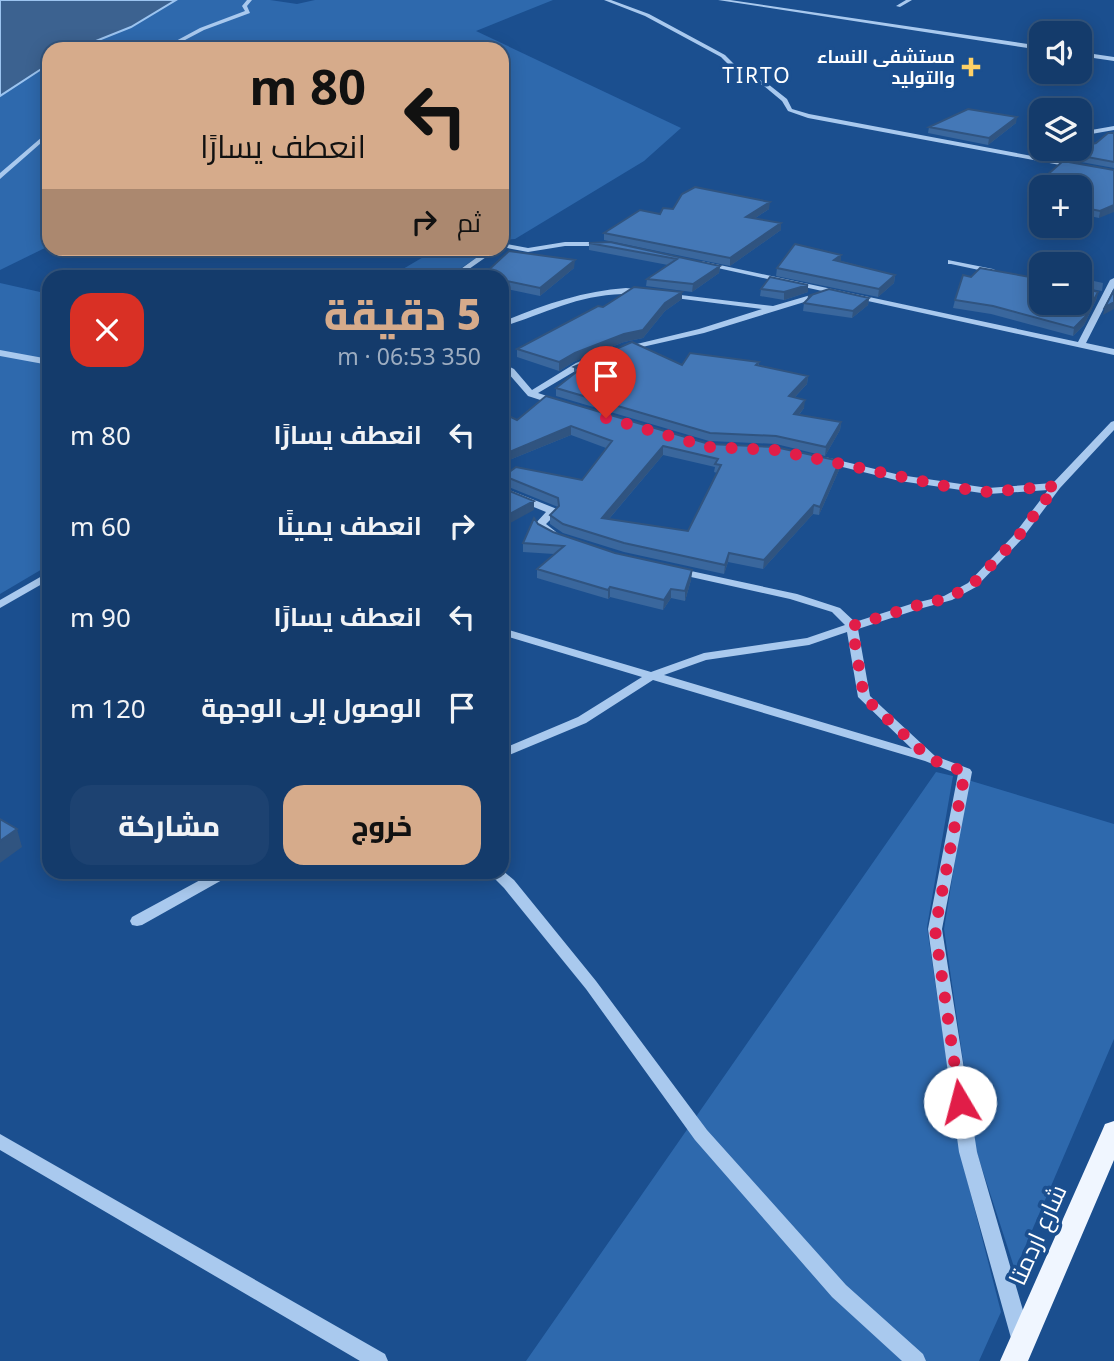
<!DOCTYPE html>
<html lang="ar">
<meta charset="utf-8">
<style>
body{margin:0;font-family:"Noto Sans",Cairo,sans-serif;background:#1d4271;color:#f1f3f6;direction:rtl;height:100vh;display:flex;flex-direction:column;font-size:26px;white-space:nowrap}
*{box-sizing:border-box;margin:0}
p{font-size:23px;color:#9dadc1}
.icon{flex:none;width:38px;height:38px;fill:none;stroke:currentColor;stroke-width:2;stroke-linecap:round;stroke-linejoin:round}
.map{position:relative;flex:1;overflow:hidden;direction:ltr}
.panel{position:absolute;left:42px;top:270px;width:467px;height:609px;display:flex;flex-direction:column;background:#143b6b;border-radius:21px;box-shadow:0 4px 18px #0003,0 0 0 2px #33557e;direction:rtl}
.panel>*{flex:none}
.hud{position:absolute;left:42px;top:42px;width:467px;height:214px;border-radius:21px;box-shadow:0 4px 18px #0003,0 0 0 2px #33557e;direction:rtl;background:#d6ab8b;color:#111;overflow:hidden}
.fabs{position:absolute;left:1029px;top:21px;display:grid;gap:14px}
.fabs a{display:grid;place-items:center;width:63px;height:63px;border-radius:14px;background:#143b6b;box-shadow:0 4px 18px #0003,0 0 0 2px #33557e;font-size:35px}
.pin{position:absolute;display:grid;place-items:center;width:60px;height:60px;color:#fff;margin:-72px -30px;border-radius:50% 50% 50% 0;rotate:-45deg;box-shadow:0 0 7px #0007}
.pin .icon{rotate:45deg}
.me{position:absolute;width:77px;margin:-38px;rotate:352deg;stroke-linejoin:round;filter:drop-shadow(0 0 5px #0008)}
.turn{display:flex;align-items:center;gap:24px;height:147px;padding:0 28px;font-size:32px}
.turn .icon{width:91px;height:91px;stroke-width:2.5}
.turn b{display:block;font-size:49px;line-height:60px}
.then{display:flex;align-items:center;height:66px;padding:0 28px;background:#0003;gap:14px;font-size:26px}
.round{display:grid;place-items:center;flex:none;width:74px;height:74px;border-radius:21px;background:#1d4271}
.summary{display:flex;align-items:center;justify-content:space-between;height:119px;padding:0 28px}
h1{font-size:42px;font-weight:800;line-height:52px;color:#d6ab8b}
.button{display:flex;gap:14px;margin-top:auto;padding:14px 28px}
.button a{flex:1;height:80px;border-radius:21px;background:#d6ab8b;color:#111;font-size:28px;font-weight:800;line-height:80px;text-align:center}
.button a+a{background:#1d4271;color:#f1f3f6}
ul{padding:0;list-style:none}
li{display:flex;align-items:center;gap:21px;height:91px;padding:0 28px}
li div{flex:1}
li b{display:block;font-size:26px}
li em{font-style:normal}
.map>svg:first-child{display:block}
</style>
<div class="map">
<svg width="1114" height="1361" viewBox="0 0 1114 1361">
<rect width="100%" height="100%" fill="#1b4f8f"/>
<!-- green -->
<path fill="#2e69ad" d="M 176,0 L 270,0 L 297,4 L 315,0 L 553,0 L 476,31 L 681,128 L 644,161 L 515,239 L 502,240 L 502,49 L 76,49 L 131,27 Z
M 49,64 L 49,246 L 0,270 L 0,96 Z
M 437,249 L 490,249 L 449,276 L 391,276 Z
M 0,283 L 49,294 L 49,565 L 0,594 Z
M 936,772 L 953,776 L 927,927 L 960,1152 L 1001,1312 L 979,1361 L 526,1361 Z
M 968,780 L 1114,824 L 1114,1039 L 1015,1270 L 976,1150 L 944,929 Z"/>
<!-- water -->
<path fill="#3c6290" stroke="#9cc4f0" stroke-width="2" d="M 0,0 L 176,0 L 131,27 L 76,49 L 49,49 L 49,64 L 0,96 Z"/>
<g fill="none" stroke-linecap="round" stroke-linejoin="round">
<!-- minor -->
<path fill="#a9c9ee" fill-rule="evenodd" d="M 247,0 L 252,0 L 247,6 L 250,13 L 204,30 L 168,49 L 161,49 L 200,28 L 245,11 L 242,6 Z
M 604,0 L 611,0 L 649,14 L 725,55 L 740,70 L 768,84 L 787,99 L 792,109 L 809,114 L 1048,159 L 1059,149 L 1066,149 L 1055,160 L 1079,166 L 1076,168 L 808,118 L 788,111 L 782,101 L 764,86 L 736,72 L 721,57 L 645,16 Z
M 718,0 L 730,0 L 1041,46 L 1041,50 Z
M 906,0 L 912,0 L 900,7 L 896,6 Z
M 1080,52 L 1114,57 L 1114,61 L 1080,56 Z
M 1114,126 L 1114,130 L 1080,136 L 1080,132 Z
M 49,131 L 49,136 L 0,179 L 0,173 Z
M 565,242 L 603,242 L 607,244 L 603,246 L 565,246 L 528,252 L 502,247 L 502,243 L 528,248 Z
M 490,248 L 499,248 L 459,276 L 451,276 Z
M 948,260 L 993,269 L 997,271 L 993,273 L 951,264 L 948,264 Z
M 701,261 L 1078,342 L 1110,280 L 1114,278 L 1114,288 L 1086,343 L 1114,349 L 1114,355 L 704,265 L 700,263 Z
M 626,288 L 645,290 L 649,292 L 645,294 C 584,291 557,309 502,327 L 502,322 C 543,305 582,291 626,288 Z
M 821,292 L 824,292 L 824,296 L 704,333 L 620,352 L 616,349 L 699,329 L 762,309 L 667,297 L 664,297 L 664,293 L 773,306 Z
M 0,350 L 49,359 L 49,365 L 0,356 Z
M 596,355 L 599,356 L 599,360 L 582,367 L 538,393 L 562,401 L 564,403 L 559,406 L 528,396 L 508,373 L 502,370 L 502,363 L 514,369 L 532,390 L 576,363 Z
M 1114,421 L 1114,430 L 1060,488 L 1021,540 L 976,587 L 952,600 L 919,609 L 858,629 L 870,696 L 935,756 L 970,769 L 972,772 L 942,929 L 977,1152 L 1031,1338 L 1028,1344 L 1021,1347 L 1014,1344 L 1011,1338 L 959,1152 L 928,929 L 958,774 L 925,761 L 653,680 L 586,723 L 502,758 L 502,749 L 578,717 L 642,677 L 502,635 L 502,628 L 651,672 L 704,653 L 807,638 L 845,625 L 832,612 L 790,599 L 673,573 L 671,571 L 673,569 L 677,568 L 797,594 L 840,608 L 855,622 L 911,604 L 944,596 L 968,583 L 1013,536 L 1048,490 L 988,494 L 900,481 L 822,462 L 822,458 L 825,457 L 900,475 L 988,488 L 1053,483 L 1111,422 ZM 847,632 L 858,697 L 912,749 L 664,675 L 706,660 L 809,645 Z
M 502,487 L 557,509 L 557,513 L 546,524 L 560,535 L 559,537 C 549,539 540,532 535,524 L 546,512 L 502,494 Z
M 49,572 L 49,580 L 0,608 L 0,600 Z
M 502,870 L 514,880 L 596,981 L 707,1130 L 846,1285 L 923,1354 L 926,1361 L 902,1361 L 832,1297 L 695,1140 L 586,989 L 504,888 L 488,872 Z
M 215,872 L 233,872 L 231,875 L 142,925 L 137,926 L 132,925 L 130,921 L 132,917 Z
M 0,1134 L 385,1354 L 388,1361 L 360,1361 L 0,1150 Z"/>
<!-- major -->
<path fill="#f0f6ff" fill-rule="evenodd" d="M 1114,1121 L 1114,1160 L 1028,1361 L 1000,1361 L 1102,1131 L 1105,1124 Z"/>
</g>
<!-- wall -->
<path fill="#3a679d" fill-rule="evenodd" d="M 1016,123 L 988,145 L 928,133 L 929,127 Z
M 1114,133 L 1114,168 L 1070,160 L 1071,154 L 1096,143 Z
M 1114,170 L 1099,218 L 1080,214 L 1080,187 L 1041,187 L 1041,191 L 1037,190 L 1038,183 Z
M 769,209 L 754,219 L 781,223 L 781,230 L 730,266 L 604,240 L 604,233 L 660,214 Z
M 589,243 L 720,266 L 719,273 L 692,292 L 646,286 L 647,279 L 668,265 L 589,250 Z
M 841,255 L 841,261 L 895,275 L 894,283 L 878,297 L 776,276 L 777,268 Z
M 574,268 L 540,296 L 502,288 L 502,276 L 482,276 Z
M 971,277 L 1041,279 L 1080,278 L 1103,283 L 1102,291 L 1080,287 L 1098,292 L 1096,300 L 1084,325 L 1073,336 L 991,314 L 953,308 L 955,300 Z
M 808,285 L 808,292 L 784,300 L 760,296 L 761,289 Z
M 682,292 L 682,299 L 665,311 L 643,338 L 624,342 L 575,361 L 559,371 L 517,357 L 517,349 L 603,307 Z
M 808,296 L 869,298 L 868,305 L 852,318 L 803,311 L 804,303 L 807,300 Z
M 759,362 L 759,365 L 808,376 L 807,384 L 795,397 L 804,408 L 799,415 L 841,422 L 840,430 L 825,456 L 776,444 L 709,441 L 556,396 L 556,388 L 574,374 L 574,367 Z
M 546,396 L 709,444 L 840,461 L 839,470 L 819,515 L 813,514 L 763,569 L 728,562 L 724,574 L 624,552 L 563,533 L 550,524 L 550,515 L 558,507 L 504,485 L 504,476 L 582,480 L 606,448 L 571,435 L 502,463 L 502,421 L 517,420 ZM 663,455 L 715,467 L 714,472 L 717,473 L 688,531 L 609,519 Z
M 538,524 L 553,532 L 615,553 L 692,570 L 691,580 L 685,601 L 671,598 L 663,610 L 610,597 L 608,599 L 537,578 L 537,569 L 554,554 L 523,552 L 523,543 Z"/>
<!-- shaded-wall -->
<path fill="#305480" d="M 1017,117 L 1016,123 L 988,145 L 989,138 Z
M 770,202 L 769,209 L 746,224 L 746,217 Z
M 1114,205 L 1114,212 L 1099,218 L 1100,211 Z
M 781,223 L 781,230 L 730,266 L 730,258 Z
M 841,255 L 841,262 L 834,260 Z
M 575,260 L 574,268 L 540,296 L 540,288 Z
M 720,266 L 719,273 L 692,292 L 693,284 Z
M 895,275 L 894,283 L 878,297 L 879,289 Z
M 808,285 L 808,292 L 784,300 L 784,292 Z
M 682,292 L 682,299 L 665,311 L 643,338 L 624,342 L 575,361 L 559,371 L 559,362 L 665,303 Z
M 1098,292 L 1096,300 L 1084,325 L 1073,336 L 1074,328 Z
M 869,298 L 868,305 L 852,318 L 853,311 Z
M 1114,302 L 1114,309 L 1103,315 L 1105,307 Z
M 808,376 L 807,384 L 788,404 L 789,396 Z
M 805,400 L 804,408 L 793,422 L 794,414 Z
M 841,422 L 840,430 L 825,456 L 826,447 Z
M 571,426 L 571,435 L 502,463 L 502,455 Z
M 663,446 L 663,455 L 602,527 L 602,518 Z
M 840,461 L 839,470 L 819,515 L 820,507 Z
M 534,501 L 534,510 L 503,527 L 503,518 Z
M 814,505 L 813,514 L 763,569 L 764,560 Z
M 729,553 L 728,562 L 724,574 L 725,565 Z
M 692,570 L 691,580 L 685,601 L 685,591 Z
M 610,587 L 610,597 L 608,599 L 608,590 Z
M 671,589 L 671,598 L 663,610 L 664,600 Z
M 17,829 L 22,847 L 0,863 L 0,841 Z"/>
<!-- building -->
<path fill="#4478b7" stroke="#305480" stroke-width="2" fill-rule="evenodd" d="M 968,109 L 1017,117 L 989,138 L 929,127 Z
M 1108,133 L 1114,133 L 1114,162 L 1071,154 L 1077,149 L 1080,149 L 1080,147 L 1096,143 Z
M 1063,161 L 1114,170 L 1114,205 L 1100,211 L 1080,207 L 1080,187 L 1056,187 L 1038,183 Z
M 695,187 L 770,202 L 746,217 L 781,223 L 730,258 L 604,233 L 640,210 L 660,214 L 663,208 L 673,209 L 682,194 Z
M 610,242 L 720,266 L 693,284 L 647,279 L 677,259 L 589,243 Z
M 795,244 L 841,255 L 834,260 L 895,275 L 879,289 L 777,268 Z
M 509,251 L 575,260 L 540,288 L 502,280 L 502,276 L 482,276 Z
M 980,268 L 1041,279 L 1041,303 L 1080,303 L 1080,287 L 1098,292 L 1085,317 L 1074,328 L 993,306 L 955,300 L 963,275 L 971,277 Z
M 770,277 L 808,285 L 784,292 L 761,289 Z
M 634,287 L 682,292 L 665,303 L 643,330 L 624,334 L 575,353 L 559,362 L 517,349 L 598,306 L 603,307 Z
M 829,289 L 869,298 L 853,311 L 804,303 L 811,296 L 808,296 Z
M 1114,290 L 1114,302 L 1105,307 Z
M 632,342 L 682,365 L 690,353 L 759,362 L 756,365 L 808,376 L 789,396 L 805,400 L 794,414 L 841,422 L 826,447 L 776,436 L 710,433 L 556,388 L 580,369 L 574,367 Z
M 546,396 L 709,444 L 775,447 L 840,461 L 820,507 L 814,505 L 764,560 L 729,553 L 725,565 L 624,543 L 563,524 L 550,515 L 559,506 L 558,498 L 504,476 L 516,467 L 582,480 L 612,441 L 571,426 L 502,455 L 502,421 L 511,417 L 517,420 ZM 663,446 L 718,459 L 715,464 L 721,465 L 688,531 L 602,518 Z
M 502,488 L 534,501 L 502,518 Z
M 534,518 L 538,524 L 553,532 L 615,553 L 692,570 L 685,591 L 671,589 L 664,600 L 610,587 L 608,590 L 537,569 L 564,546 L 523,543 Z
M 0,819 L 17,829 L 0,841 Z"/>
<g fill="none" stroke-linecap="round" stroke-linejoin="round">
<!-- route -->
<path stroke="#e11d48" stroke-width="12" stroke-dasharray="0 21.6" d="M 606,418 L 709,447 L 775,450 L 950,487 L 988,492 L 1056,486 L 1017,538 L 972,585 L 948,598 L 915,606 L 852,626 L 864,697 L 930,759 L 965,772 L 935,929 L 960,1102"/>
</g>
<!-- markers -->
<path fill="#ffd166" stroke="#1b4f8f" stroke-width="2.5" d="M967.5 56.5h7v7h7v7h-7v7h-7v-7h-7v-7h7z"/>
<g text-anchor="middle" stroke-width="7" stroke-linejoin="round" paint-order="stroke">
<!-- far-poi labels -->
<g font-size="18" font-weight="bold" fill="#fff" stroke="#1b4f8f" text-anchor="end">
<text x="955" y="63">مستشفى النساء<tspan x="955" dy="21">والتوليد</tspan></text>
</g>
<!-- far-quarter labels -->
<g font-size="21" letter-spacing="2" fill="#fff" stroke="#1b4f8f">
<text x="757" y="83">TIRTO</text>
</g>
<!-- near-street labels -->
<g font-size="24" fill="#fff" stroke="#1b4f8f">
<text transform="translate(1038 1235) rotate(-66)" y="8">شارع اردمتا</text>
</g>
</g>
</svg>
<div class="fabs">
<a><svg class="icon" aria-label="sound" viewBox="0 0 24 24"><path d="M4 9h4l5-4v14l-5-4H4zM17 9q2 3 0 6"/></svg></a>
<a><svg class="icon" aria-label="layers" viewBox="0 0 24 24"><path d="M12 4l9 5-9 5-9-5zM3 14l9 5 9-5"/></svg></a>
<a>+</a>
<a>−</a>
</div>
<div class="pin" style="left:606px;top:418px;background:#d93025"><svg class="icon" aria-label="arrive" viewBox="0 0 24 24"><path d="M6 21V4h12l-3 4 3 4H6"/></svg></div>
<svg class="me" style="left:960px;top:1102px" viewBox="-20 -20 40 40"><circle r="19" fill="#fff"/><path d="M0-13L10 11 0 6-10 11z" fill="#e11d48"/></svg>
<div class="hud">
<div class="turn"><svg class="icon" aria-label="left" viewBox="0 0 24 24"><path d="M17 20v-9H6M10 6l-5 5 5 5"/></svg><div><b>80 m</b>انعطف يسارًا</div></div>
<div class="then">ثم<svg class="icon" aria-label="right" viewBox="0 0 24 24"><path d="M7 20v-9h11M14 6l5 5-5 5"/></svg></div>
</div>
<section class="panel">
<div class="summary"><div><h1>5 دقيقة</h1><p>350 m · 06:53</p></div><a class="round" style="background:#d93025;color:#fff"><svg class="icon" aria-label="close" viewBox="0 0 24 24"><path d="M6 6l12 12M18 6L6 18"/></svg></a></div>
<ul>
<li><svg class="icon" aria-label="left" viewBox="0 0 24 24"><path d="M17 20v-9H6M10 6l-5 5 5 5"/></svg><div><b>انعطف يسارًا</b></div><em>80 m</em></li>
<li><svg class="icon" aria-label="right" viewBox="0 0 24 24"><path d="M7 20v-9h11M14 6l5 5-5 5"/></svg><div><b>انعطف يمينًا</b></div><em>60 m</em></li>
<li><svg class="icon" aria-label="left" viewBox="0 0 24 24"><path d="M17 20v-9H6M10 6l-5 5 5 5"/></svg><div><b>انعطف يسارًا</b></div><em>90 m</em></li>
<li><svg class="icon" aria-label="arrive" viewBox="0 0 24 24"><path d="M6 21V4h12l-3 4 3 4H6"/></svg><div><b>الوصول إلى الوجهة</b></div><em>120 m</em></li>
</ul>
<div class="button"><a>خروج</a><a>مشاركة</a></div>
</section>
</div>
